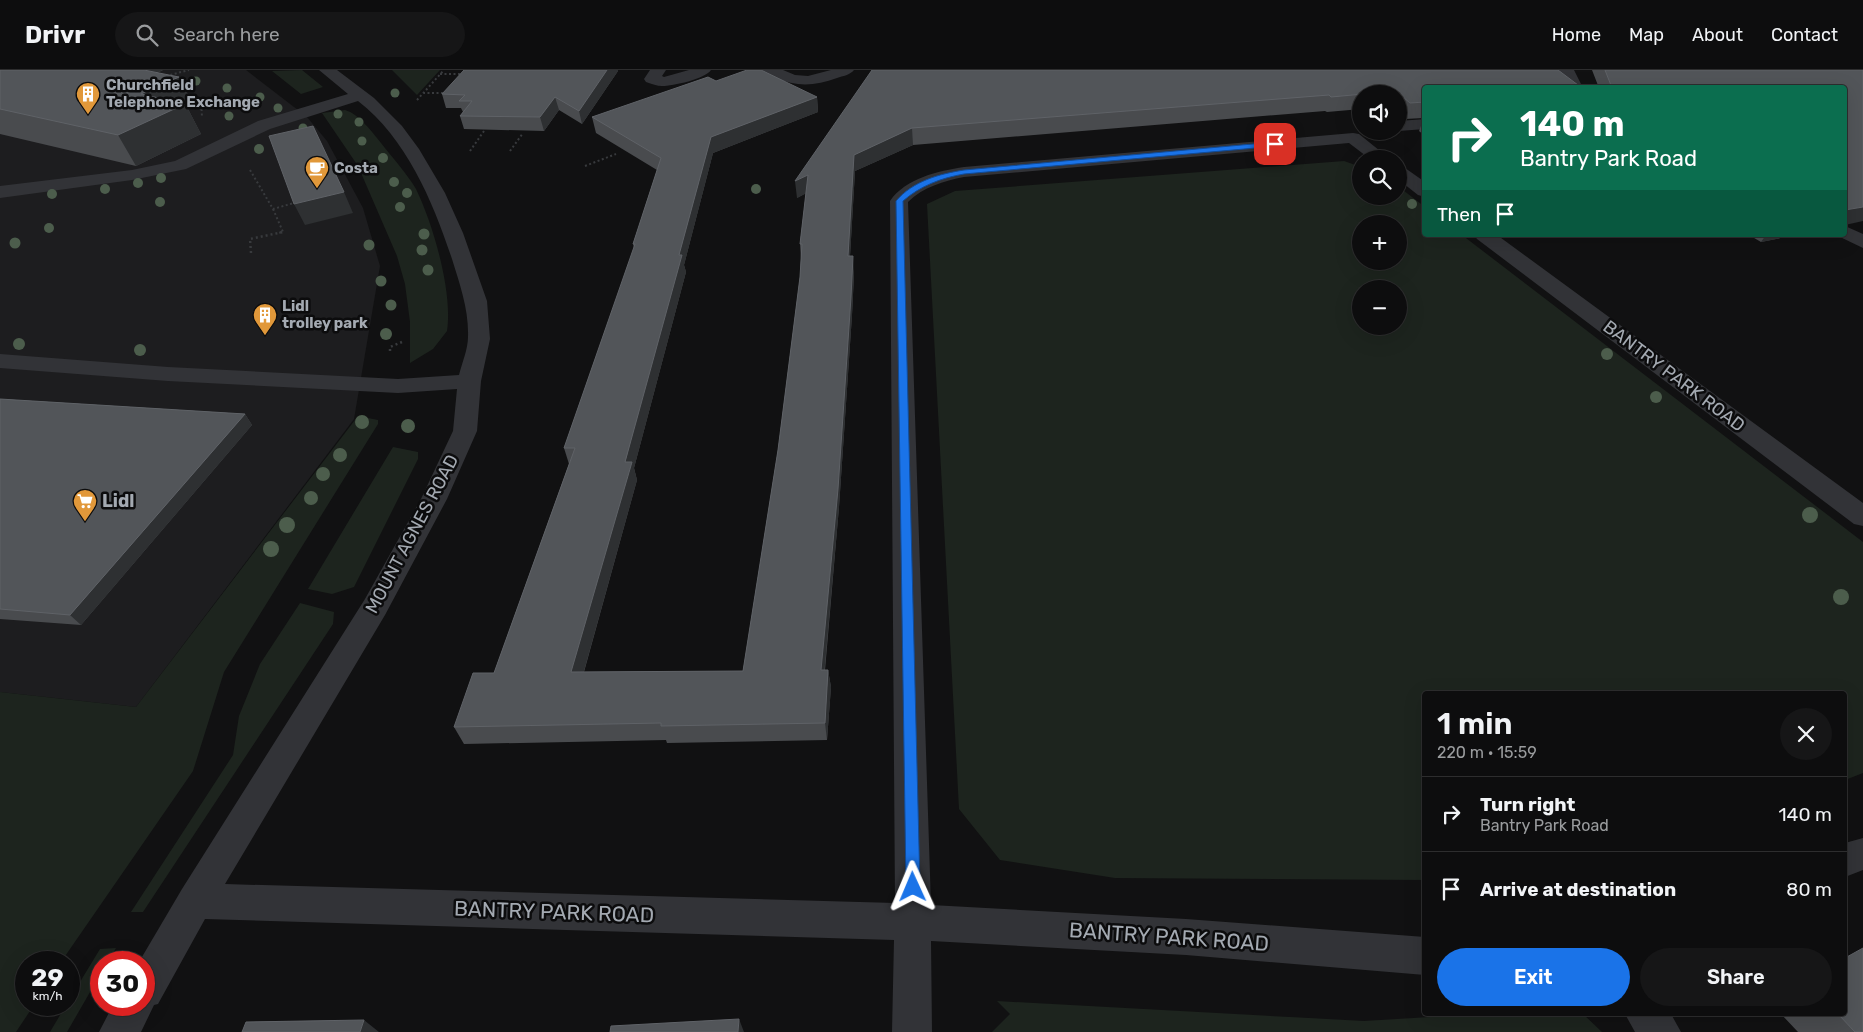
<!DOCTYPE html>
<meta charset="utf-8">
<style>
body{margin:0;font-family:Rubik,sans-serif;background:#161617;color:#f1f3f6;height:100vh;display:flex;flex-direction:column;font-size:19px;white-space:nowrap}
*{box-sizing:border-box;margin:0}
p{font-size:16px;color:#9a9c9e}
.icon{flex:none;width:28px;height:28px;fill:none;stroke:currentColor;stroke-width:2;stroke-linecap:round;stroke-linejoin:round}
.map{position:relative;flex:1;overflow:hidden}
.drawer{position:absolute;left:1422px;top:621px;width:425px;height:325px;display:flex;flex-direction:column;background:#0d0d0e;border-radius:5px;box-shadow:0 5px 20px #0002,0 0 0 1px #2d2d2e}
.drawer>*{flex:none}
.top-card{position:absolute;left:1422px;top:15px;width:425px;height:152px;border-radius:5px;box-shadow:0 5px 20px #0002,0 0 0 1px #2d2d2e;background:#0b6e4f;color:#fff;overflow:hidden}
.buttons{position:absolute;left:1352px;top:15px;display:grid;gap:10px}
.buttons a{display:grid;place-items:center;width:55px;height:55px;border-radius:50%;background:#0d0d0e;box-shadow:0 5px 20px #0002,0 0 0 1px #2d2d2e;font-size:25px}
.speed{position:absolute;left:15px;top:881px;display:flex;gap:10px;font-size:25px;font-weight:700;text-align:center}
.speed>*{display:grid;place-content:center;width:65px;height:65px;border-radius:50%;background:#0d0d0e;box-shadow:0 5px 20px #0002,0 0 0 1px #2d2d2e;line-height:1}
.speed small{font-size:12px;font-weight:400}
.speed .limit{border:8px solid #d22;background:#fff;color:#111}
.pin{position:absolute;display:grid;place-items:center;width:42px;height:42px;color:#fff;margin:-21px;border-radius:10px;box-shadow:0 2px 8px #0006}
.me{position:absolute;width:55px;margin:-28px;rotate:359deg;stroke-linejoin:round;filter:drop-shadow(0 0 4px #0008)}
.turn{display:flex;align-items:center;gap:18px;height:105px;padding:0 15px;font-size:22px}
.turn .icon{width:65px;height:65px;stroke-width:2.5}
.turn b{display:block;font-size:35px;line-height:42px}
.then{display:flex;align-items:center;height:48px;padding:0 15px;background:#0003;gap:10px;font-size:19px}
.round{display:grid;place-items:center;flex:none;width:52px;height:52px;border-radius:26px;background:#161617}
.headline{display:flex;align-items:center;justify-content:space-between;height:85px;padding:0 15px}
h1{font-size:30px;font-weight:600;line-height:38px}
.primary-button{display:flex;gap:10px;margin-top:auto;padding:10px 15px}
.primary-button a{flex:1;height:58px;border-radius:30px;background:#1a73e8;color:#fff;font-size:20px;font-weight:600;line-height:58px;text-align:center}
.primary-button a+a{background:#161617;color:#f1f3f6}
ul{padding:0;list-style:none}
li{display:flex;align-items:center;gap:15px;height:75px;padding:0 15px;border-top:1px solid #2d2d2e}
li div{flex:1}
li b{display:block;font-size:19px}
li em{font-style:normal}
header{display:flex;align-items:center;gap:30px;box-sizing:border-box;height:70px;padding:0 25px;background:#0d0d0e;border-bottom:1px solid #2d2d2e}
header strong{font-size:24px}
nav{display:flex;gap:28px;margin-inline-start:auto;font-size:18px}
.search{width:350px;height:45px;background:#161617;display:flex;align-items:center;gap:12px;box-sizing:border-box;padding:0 18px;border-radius:28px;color:#9a9c9e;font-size:19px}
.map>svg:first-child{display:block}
</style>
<header>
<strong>Drivr</strong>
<div class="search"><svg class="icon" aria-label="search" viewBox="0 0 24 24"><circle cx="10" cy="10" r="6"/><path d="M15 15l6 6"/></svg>Search here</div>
<nav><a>Home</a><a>Map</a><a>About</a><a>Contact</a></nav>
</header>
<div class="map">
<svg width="1863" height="962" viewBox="0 0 1863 962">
<rect width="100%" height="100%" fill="#111112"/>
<!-- built -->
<path fill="#1d1d1f" d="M 0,0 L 246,0 L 307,47 L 327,71 L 363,138 L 380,196 L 354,349 L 136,637 L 0,622 Z"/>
<!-- green -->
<path fill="#1d241e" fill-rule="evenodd" d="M 302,0 L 323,17 L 301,24 L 272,1 Z
M 392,0 L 440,0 L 417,25 Z
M 345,40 C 359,44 372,62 381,73 C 392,87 408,105 416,119 C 433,154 453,222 447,261 L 433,279 L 410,293 L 410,252 L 405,214 L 397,186 L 358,96 L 322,43 Z
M 1344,91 L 1361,97 L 1361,126 L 1399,126 L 1399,117 L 1425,137 L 1425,165 L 1462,165 L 1863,472 L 1863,703 L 1845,710 L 1845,624 L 1425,624 L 1425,810 L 1115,808 L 1000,790 L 959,739 L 927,134 L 955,121 ZM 1361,154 L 1399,154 L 1399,191 L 1361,191 ZM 1361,219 L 1399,219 L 1399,256 L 1361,256 Z
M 358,346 L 378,350 L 378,354 L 224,602 L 193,701 L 61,892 L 26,892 L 26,935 L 34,935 L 16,962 L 0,962 L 0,622 L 136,637 Z
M 393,377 L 418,382 L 418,389 L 354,517 L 332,524 L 308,519 Z
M 300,533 L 334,542 L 333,554 L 143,842 L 131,842 L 233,685 L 239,646 L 260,594 Z
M 116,878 L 108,892 L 101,892 L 101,903 L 67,962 L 50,962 L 66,935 L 69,935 L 69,930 L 100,879 Z
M 997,931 L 1364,951 L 1479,944 L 1583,944 L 1602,962 L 992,962 L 1010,944 Z"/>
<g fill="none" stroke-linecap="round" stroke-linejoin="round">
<!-- path-far1 -->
<path stroke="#383a3d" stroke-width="2" stroke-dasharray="2 2.5" stroke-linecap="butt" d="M 440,4 L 463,4
M 166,6 L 189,0
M 423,23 L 447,23
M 186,27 L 224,35
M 201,30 L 202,47
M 417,30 L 444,0
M 470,81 L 484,61
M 510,81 L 523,63
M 585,96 L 616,84
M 250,100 L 273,139 L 294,133
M 273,139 L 283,162 L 277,163"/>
<!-- path -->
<path stroke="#383a3d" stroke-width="2.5" stroke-dasharray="2 3" stroke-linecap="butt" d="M 251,183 L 250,169 L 283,162
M 390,281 L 390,277 L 402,272"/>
<!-- minor -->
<path fill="#323337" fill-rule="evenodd" d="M 319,0 L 337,0 L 374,28 L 402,56 L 419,79 L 445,123 L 463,163 L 487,231 L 490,269 L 481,311 L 477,361 L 447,429 L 385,545 L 225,814 L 895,833 L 890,131 C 906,108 938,101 964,97 L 1353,63 L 1359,64 L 1390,89 L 1370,89 L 1349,73 L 964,107 C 944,111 923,117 908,132 L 931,835 L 1186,849 L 1425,867 L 1425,905 L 1186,885 L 931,871 L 932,962 L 892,962 L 894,870 L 205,849 L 158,934 L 154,935 L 141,962 L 99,962 L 113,935 L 144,935 L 144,892 L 139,892 L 182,819 L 365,529 L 421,429 L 453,361 L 457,319 L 398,323 L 168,311 L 0,298 L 0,284 L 168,297 L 398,309 L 459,305 C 462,293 468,279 468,267 C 469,240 460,215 452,189 C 433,132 407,69 358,31 L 270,59 L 186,99 L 132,110 L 0,128 L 0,116 L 132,100 L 175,91 L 258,51 L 348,24 Z
M 650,0 L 666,0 L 662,6 L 664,7 L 689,0 L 711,0 C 705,9 673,16 662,16 C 657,16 652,14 646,12 L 644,9 Z
M 762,0 L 783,0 L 795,5 L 808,6 L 831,0 L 854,0 C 850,5 843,6 837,8 C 815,16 797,17 775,8 C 770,6 765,5 762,0 Z
M 1558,0 L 1574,0 L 1583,18 L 1567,18 Z
M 1425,49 L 1425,59 L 1399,61 L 1399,51 Z
M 1399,97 L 1405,98 L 1425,112 L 1425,127 L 1418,125 L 1399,110 Z
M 1845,156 L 1863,164 L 1863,178 L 1838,166 L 1845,165 Z
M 1474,165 L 1497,165 L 1863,433 L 1863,456 L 1854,454 L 1477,169 Z
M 1863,768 L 1863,800 L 1845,807 L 1845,773 Z
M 1625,944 L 1671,944 L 1681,962 L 1635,962 Z"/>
</g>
<!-- trees -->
<g fill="#4c5d4c">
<circle cx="196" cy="11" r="4.5"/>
<circle cx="227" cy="18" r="4.5"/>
<circle cx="395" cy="23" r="4.5"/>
<circle cx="260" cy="27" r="4.5"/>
<circle cx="278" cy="38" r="4.5"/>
<circle cx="338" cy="44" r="4.5"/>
<circle cx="229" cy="46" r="4.5"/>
<circle cx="359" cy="52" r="4.5"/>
<circle cx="303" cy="58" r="4.5"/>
<circle cx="362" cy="71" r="4.5"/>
<circle cx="259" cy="79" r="5"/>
<circle cx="383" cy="88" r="5"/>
<circle cx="161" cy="108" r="5"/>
<circle cx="394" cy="112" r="5"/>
<circle cx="138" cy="113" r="5"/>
<circle cx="105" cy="119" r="5"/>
<circle cx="756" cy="119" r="5"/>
<circle cx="407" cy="123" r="5"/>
<circle cx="52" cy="124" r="5"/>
<circle cx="160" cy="132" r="5"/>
<circle cx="1412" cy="134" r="5"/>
<circle cx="400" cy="137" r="5"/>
<circle cx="49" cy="158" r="5"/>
<circle cx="424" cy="164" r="5.5"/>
<circle cx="15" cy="173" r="5.5"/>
<circle cx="369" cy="175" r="5.5"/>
<circle cx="422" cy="180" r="5.5"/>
<circle cx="428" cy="200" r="5.5"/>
<circle cx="381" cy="211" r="5.5"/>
<circle cx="391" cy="235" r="5.5"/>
<circle cx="386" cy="264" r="6"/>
<circle cx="19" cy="274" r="6"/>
<circle cx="140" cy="280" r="6"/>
<circle cx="1607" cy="284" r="6"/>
<circle cx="1656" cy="327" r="6"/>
<circle cx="362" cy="352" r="7"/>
<circle cx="408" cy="356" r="7"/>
<circle cx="340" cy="385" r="7"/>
<circle cx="323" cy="404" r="7"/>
<circle cx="311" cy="428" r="7"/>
<circle cx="1810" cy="445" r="8"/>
<circle cx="287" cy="455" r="8"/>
<circle cx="271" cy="479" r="8"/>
<circle cx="1841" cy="527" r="8"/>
</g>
<!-- wall -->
<path fill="#494b4e" d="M 0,0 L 163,0 L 157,3 L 179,7 L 194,36 L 188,39 L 201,64 L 136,96 L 0,64 Z
M 872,0 L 1425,18 L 1425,66 L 1419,61 L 1424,48 L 1405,49 L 1399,44 L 1399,24 L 1361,24 L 1361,39 L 1327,42 L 1325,41 L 913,75 L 855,101 L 850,186 L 854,204 L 852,245 L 839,437 L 825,600 L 828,600 L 831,617 L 827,670 L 667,673 L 666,670 L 464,674 L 454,657 L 494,603 L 569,394 L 564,378 L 634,178 L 633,174 L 657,100 L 596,63 L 592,47 L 716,11 L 817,27 L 818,42 L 713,83 L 684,195 L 686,202 L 634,398 L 637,410 L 584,602 L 743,601 L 778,380 L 800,207 L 801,189 L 800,174 L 806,123 L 797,128 Z
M 1592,0 L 1863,0 L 1845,18 L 1599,18 Z
M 618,1 L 582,54 L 559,40 L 544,61 L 464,59 L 460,46 L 463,42 L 461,38 L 446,38 L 442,24 Z
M 1749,165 L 1796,165 L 1761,172 Z
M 0,329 L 245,344 L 252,355 L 81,555 L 0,549 Z
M 1781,944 L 1845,944 L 1863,962 L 1798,962 Z"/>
<!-- shaded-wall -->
<path fill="#2e3032" d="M 107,0 L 163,0 L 118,20 Z
M 606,0 L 618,0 L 618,1 L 582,54 L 579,41 Z
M 179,7 L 194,36 L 188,39 L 201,64 L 136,96 L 118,65 L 141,24 Z
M 555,27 L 559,40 L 544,61 L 540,47 Z
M 817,27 L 818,42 L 713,83 L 684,195 L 686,202 L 634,398 L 637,410 L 579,619 L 571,602 L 679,185 L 711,67 Z
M 912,58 L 913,75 L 855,101 L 849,204 L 848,186 L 854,85 Z
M 808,105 L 809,122 L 797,128 L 795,111 Z
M 344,122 L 353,143 L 305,155 L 294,134 Z
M 1863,137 L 1863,151 L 1845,155 L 1845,140 Z
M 1766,165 L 1796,165 L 1761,172 Z
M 853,186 L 854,204 L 852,245 L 839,437 L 823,617 L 821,600 Z
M 245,344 L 252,355 L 81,555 L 70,545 Z
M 828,600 L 831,617 L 827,670 L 825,653 Z
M 739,949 L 744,962 L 738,962 Z
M 364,950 L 379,962 L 360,962 Z"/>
<!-- building -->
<path fill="#525559" stroke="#5f6267" d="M 0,0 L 144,0 L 179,7 L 141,24 L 185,34 L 118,65 L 0,39 Z
M 464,0 L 607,0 L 579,41 L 555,27 L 540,47 L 460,46 L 472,31 L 459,31 L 465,25 L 442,24 Z
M 747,0 L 761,0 L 817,27 L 711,67 L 679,185 L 682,185 L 625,392 L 632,392 L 571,602 L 743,601 L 778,380 L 800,207 L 802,174 L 800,174 L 808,105 L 795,111 L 872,0 L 1558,0 L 1582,18 L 1425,18 L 1425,32 L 1410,33 L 1396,21 L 1331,27 L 1329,25 L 912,58 L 854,85 L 848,186 L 853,186 L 851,227 L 838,419 L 821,600 L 828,600 L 825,653 L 661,656 L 661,653 L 454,657 L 473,603 L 494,603 L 575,378 L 564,378 L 635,174 L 633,174 L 661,88 L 592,47 L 708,7 L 716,11 Z
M 1605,0 L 1863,0 L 1863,137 L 1845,140 L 1845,18 L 1612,18 Z
M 313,56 L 344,122 L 294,134 L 269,66 Z
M 0,329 L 245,344 L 70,545 L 0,539 Z
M 1863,878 L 1863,962 L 1855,962 L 1838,944 L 1845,944 L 1845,888 Z
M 739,949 L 738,962 L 610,962 L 611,956 Z
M 364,950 L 360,962 L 242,962 L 246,952 Z"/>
<!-- route -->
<path fill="#1a73e8" stroke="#114b97" d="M 1275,72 L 1278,73 L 1278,76 L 964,104 C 941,108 920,116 903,131 L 920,817 L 918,822 L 913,825 L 908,822 L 906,817 L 896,131 C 913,111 939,104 964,100 Z"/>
<!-- icons -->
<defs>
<g id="building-pin" transform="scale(1.25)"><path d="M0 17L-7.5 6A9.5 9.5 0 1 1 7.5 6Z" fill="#e1983a" stroke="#0c0c0d"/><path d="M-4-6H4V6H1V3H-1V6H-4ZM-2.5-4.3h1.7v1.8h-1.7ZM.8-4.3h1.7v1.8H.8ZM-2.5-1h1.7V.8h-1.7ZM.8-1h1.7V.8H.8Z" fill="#fff"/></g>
<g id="cafe-pin" transform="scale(1.25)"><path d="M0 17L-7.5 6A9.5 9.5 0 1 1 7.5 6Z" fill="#e1983a" stroke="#0c0c0d"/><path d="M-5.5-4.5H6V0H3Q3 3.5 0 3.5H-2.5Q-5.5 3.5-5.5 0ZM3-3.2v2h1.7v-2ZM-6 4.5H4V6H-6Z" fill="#fff"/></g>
<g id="supermarket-pin" transform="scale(1.25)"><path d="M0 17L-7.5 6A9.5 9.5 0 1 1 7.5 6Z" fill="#e1983a" stroke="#0c0c0d"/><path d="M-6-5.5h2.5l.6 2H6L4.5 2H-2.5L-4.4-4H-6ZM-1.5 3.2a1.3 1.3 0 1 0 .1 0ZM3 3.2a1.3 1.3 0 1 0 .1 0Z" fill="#fff"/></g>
</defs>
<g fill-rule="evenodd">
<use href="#building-pin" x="88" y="24"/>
<use href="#cafe-pin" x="317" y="98"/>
<use href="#building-pin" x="265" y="245"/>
<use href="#supermarket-pin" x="85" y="431"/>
</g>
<g text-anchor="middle" stroke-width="5" stroke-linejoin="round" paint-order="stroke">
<!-- far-poi labels -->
<g font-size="15" font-weight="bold" fill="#a3a9b1" stroke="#0c0c0d" text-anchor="start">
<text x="106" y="20">Churchfield<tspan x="106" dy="17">Telephone Exchange</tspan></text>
<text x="334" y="103">Costa</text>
<text x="282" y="241">Lidl<tspan x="282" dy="17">trolley park</tspan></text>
</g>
<!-- street labels -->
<g font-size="18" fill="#a3a9b1" stroke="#0c0c0d">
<text transform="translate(1674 306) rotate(37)" y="6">BANTRY PARK ROAD</text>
<text transform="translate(412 464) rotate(-62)" y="6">MOUNT AGNES ROAD</text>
</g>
<!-- poi labels -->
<g font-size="18" font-weight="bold" fill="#a3a9b1" stroke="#0c0c0d" text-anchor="start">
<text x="102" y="437">Lidl</text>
</g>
<!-- near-street labels -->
<g font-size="21" fill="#a3a9b1" stroke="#0c0c0d">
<text transform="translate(554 842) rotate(2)" y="7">BANTRY PARK ROAD</text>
<text transform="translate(1169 867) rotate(4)" y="7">BANTRY PARK ROAD</text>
</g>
</g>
</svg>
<div class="buttons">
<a><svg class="icon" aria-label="sound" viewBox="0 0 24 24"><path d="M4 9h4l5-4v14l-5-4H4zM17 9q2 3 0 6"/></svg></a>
<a><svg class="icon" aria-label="search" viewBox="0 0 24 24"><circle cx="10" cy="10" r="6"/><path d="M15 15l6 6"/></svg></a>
<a>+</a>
<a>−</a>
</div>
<div class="speed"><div>29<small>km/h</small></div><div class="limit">30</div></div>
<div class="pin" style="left:1275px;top:74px;background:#d93025"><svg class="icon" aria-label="arrive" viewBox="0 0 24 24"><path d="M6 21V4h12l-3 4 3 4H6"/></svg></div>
<svg class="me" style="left:913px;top:817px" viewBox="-20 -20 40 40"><path d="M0-17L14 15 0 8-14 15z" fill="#1a73e8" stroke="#fff" stroke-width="4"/></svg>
<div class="top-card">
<div class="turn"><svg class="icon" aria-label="right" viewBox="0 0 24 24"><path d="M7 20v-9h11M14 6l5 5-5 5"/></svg><div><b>140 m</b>Bantry Park Road</div></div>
<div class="then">Then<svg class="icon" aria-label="arrive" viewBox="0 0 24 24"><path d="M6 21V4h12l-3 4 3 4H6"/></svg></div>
</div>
<section class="drawer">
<div class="headline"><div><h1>1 min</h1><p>220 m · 15:59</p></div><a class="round"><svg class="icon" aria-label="close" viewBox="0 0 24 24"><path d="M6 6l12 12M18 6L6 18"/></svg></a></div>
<ul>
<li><svg class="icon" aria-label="right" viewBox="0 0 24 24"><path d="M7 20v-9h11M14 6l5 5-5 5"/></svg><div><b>Turn right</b><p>Bantry Park Road</p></div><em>140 m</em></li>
<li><svg class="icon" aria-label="arrive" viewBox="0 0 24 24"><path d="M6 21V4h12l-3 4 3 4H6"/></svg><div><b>Arrive at destination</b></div><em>80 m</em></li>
</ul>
<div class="primary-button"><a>Exit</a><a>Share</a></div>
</section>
</div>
